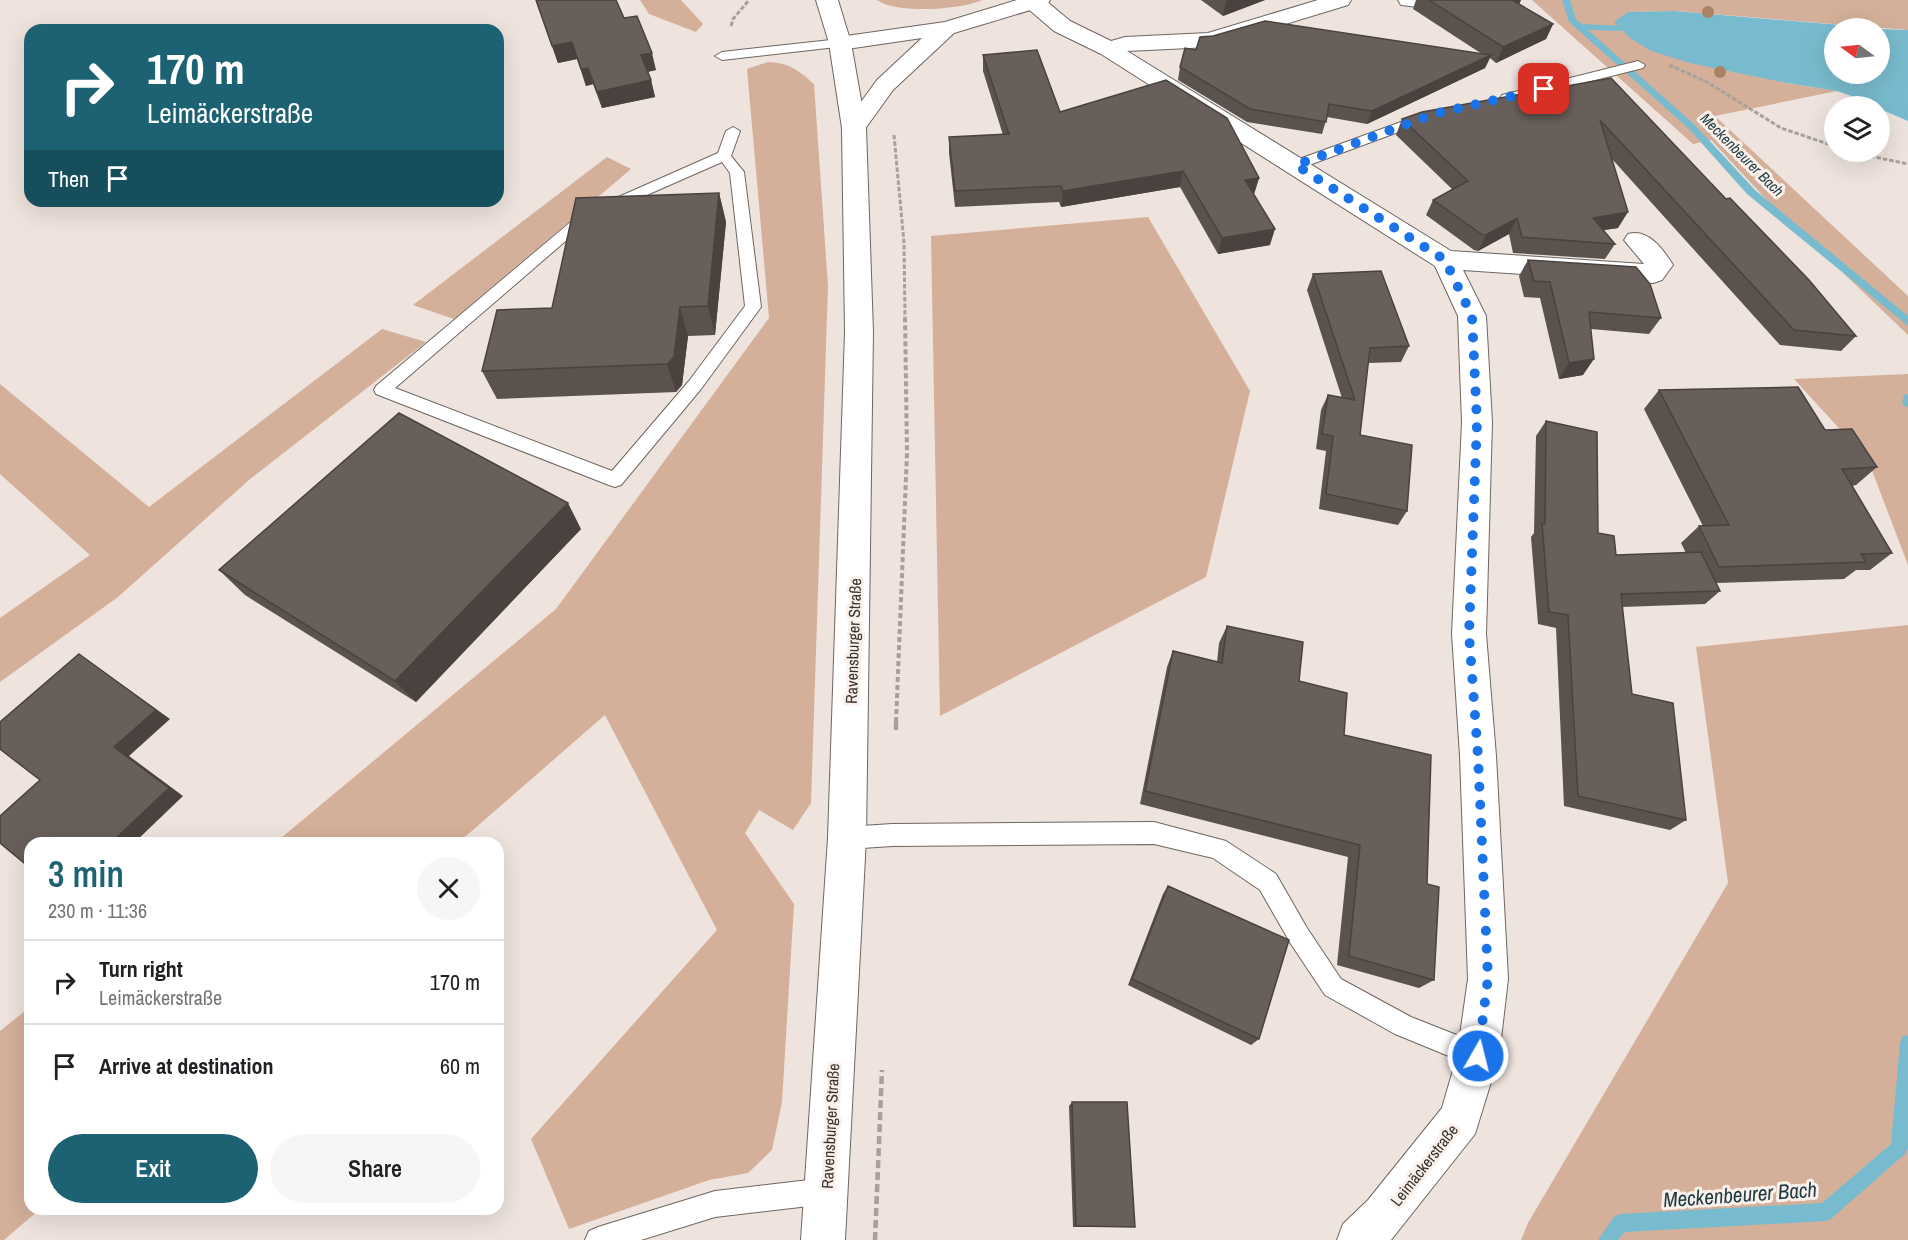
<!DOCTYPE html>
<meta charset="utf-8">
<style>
body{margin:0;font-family:"Archivo Narrow",sans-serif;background:#f6f6f6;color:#202124;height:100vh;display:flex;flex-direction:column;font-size:22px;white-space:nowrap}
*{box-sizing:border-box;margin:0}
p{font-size:20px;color:#757577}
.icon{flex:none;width:33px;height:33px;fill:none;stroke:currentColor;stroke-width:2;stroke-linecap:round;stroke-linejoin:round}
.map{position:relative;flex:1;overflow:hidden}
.details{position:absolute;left:24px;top:837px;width:480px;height:378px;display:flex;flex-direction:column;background:#fff;border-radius:18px;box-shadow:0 6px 24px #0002}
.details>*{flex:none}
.guide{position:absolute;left:24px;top:24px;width:480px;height:183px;border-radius:18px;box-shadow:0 6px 24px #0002;background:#1c6273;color:#fff;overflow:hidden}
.needle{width:39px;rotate:285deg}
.tools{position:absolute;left:1824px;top:18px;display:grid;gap:12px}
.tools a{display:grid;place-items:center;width:66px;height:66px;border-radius:50%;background:#fff;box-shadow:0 6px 24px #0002;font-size:30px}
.pin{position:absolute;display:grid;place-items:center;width:51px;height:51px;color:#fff;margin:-26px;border-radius:12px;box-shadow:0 3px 9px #0006}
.me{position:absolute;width:66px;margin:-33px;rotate:8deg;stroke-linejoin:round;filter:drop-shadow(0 0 4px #0008)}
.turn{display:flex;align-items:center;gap:21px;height:126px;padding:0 24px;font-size:27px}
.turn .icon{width:78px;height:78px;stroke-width:2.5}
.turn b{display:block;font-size:42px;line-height:51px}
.then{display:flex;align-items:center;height:57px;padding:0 24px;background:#0003;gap:12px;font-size:22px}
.round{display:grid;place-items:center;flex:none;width:63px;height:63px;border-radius:32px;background:#f6f6f6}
.headline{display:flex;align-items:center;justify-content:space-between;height:102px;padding:0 24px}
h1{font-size:36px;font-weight:600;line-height:45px;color:#1c6273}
.cta{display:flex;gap:12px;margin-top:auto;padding:12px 24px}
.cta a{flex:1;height:69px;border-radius:36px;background:#1c6273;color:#fff;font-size:24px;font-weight:600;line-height:69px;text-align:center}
.cta a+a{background:#f6f6f6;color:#202124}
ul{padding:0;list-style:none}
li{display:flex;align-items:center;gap:18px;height:84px;padding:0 24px;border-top:2px solid #e0e0e0}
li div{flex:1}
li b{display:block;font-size:22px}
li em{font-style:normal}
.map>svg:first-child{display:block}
</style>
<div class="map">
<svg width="1908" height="1240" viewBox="0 0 1908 1240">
<rect width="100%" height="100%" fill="#eee3dd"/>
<!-- green -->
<path fill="#d4b09a" d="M 640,0 L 681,0 L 703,24 L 696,32 L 649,14 Z
M 877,0 L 982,0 C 960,10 897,14 877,0 Z
M 1532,0 L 1908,0 L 1908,30 L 1674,11 L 1628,12 L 1781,82 L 1837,91 L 1715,116 L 1908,296 L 1908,335 L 1764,197 L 1711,140 L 1693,144 Z
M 768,62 C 790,63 798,70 814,84 L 828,286 L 811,803 L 793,830 L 759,810 L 745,833 L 794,904 L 782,1102 L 772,1150 L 748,1173 L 709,1180 L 569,1229 L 531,1139 L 717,930 L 605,715 L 458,843 L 275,843 L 556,609 L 769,318 L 747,69 Z
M 607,157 L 631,169 L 454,319 L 413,305 Z
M 1148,217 L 1250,391 L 1206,577 L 940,716 L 931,236 Z
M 382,329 L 426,342 L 249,480 L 118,597 L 0,682 L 0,618 L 90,555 L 0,474 L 0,384 L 149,507 Z
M 1908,374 L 1908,565 L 1868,460 L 1794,379 Z
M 1908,625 L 1908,1240 L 1521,1240 L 1528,1223 L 1728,883 L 1696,647 Z
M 30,1007 L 30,1209 L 40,1209 L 4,1240 L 0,1240 L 0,1031 Z"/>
<!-- water -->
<path fill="#79bbce" d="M 1674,11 L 1877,28 L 1834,28 L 1834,74 L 1880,74 L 1880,29 L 1908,30 L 1908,121 L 1880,109 L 1880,106 L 1837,91 L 1781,82 L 1690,63 L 1651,51 L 1630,38 L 1614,22 L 1628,12 Z"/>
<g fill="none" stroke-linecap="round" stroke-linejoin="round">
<!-- stream -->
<path fill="#79bbce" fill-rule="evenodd" d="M 1562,0 L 1570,0 L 1576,19 L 1582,24 L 1623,26 L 1623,30 L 1620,31 L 1588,30 L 1695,125 L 1755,190 L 1908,316 L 1908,326 L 1747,194 L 1689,129 L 1569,22 Z
M 1908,394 L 1908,408 L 1902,404 L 1904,395 Z
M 1908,1035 L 1908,1148 L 1905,1154 L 1832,1218 L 1826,1221 L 1625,1232 L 1618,1240 L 1598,1240 L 1614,1217 L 1620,1214 L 1822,1203 L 1891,1144 L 1900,1043 L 1902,1037 Z"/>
<!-- service casing -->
<g stroke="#6f6661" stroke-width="2">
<path id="service" d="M 840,39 L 847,43 L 845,46 L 722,60 L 715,56 L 722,52 Z
M 1638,61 L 1645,65 L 1643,68 L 1507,102 L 1500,98 L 1502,95 Z
M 1423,114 L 1428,115 L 1430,118 L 1428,121 L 1301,168 L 1291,168 L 1289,165 L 1291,162 Z
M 733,127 L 740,131 L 731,156 L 744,172 L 761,307 L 701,389 L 621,485 L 615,487 L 609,485 L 376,394 L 374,390 L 376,386 L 580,214 L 718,153 L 726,131 ZM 722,162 L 730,173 L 745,306 L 689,381 L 612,471 L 395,388 L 590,220 Z
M 1154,822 L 1226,841 L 1276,874 L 1307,928 L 1341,979 L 1411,1017 L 1487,1047 L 1490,1056 L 1487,1065 L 1478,1068 L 1395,1034 L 1325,995 L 1291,944 L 1260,890 L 1213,858 L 1154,844 L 892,846 L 847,849 L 839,845 L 836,838 L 839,831 L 847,827 L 892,824 Z
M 826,1178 L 835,1182 L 839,1191 L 835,1200 L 826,1204 L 715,1217 L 641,1240 L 585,1240 L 589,1231 L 598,1227 L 715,1191 Z"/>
</g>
<!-- minor casing -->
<g stroke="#6f6661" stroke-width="2">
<path id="minor" d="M 1025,0 L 1045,0 L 1070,21 L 1111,41 L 1125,37 L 1208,33 L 1318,0 L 1351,0 L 1348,5 L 1210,47 L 1127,51 L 1451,251 L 1644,264 L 1624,240 L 1628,234 C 1648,228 1663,249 1673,265 L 1662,280 L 1653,283 L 1463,270 L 1486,316 L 1492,422 L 1486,634 L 1496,756 L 1508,979 L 1499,1056 L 1475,1134 L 1391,1240 L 1337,1240 L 1343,1224 L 1368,1200 L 1442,1108 L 1457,1056 L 1468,979 L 1460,756 L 1452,634 L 1462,422 L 1458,316 L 1435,266 L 1101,54 L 1054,31 L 1026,7 L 1023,2 Z
M 1398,0 L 1428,0 L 1429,1 L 1426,6 L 1418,7 L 1401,5 Z"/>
</g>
<!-- tertiary casing -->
<g stroke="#6f6661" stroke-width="2">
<path id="tertiary" d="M 1017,0 L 1050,0 L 1047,5 L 954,33 L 893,90 L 862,133 L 854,135 L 846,133 L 842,128 L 877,80 L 922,38 L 840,50 L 832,48 L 829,43 L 832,38 L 945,22 Z"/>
</g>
<!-- primary casing -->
<g stroke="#6f6661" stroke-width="2">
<path id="primary" d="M 816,0 L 838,0 L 851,43 L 866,128 L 873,332 L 866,838 L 845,1240 L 801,1240 L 828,838 L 845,332 L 842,128 L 829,43 Z"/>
</g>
<!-- path-far2 -->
<path stroke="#a8a09b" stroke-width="3" stroke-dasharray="4.5 2" stroke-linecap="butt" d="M 731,26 L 733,19 L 749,0
M 1669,65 L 1707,82 L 1781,128 L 1834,146
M 894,135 L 904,243 L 905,317
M 1851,152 L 1908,164"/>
<!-- path-far1 -->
<path stroke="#a8a09b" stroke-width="4" stroke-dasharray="5 3" stroke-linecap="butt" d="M 896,722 L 907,453 L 905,315"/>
<!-- path -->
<path stroke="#a8a09b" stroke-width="4.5" stroke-dasharray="8 4" stroke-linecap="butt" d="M 896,730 L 896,720
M 875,1240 L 882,1070"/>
<!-- service -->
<use href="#service" fill="#fff" fill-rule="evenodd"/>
<!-- minor -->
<use href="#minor" fill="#fff" fill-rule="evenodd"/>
<!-- tertiary -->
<use href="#tertiary" fill="#fff" fill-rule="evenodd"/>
<!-- primary -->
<use href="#primary" fill="#fff" fill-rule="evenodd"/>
</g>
<!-- trees -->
<g fill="#a98363">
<circle cx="1708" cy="12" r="6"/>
<circle cx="1720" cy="72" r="6"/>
</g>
<!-- wall -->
<path fill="#59524d" d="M 536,0 L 624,18 L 656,70 L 648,72 L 651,80 L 655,97 L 602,108 L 593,84 L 586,86 L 577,59 L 558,63 Z
M 1201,0 L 1265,0 L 1223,16 Z
M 1416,0 L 1521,0 L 1519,4 L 1553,24 L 1546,39 L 1496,63 L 1490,58 L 1485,68 L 1367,124 L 1327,117 L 1322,134 L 1247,122 L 1178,80 L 1180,67 L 1196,50 L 1482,54 L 1413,9 Z
M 983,55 L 1060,112 L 1259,178 L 1254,194 L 1270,245 L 1218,254 L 1180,187 L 1061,207 L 1059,202 L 955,207 L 949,153 L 949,137 L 1003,135 L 983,71 Z
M 1611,78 L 1856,336 L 1841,351 L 1780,345 L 1612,159 L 1618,228 L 1604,230 L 1615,244 L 1605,259 L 1513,253 L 1509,234 L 1478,251 L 1474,250 L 1426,215 L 1433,200 L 1452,189 L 1396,135 L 1402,119 Z
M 719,193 L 726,222 L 715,335 L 688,336 L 682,385 L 676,392 L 497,399 L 482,371 L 552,308 Z
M 1528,260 L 1661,318 L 1649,334 L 1591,329 L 1583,375 L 1559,379 L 1540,298 L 1524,297 L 1519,276 Z
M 1313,274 L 1409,346 L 1401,362 L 1368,363 L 1360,435 L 1407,511 L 1398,525 L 1319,509 L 1326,451 L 1316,449 L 1321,410 L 1328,395 L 1342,398 L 1307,290 Z
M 1659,390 L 1825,430 L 1877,467 L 1856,485 L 1852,486 L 1892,553 L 1870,570 L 1856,570 L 1844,579 L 1716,583 L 1720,591 L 1705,604 L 1622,607 L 1632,694 L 1686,820 L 1670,830 L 1564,806 L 1556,628 L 1538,624 L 1531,537 L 1534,533 L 1536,436 L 1546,421 L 1598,533 L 1616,555 L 1686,553 L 1681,543 L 1699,526 L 1703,526 L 1644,409 Z
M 581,529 L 416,702 L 245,595 L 219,570 Z
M 1227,626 L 1299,681 L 1344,735 L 1427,884 L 1434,980 L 1419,988 L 1337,965 L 1348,857 L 1140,804 L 1167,667 L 1173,651 L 1217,662 L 1219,643 Z
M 1168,886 L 1259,1039 L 1251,1045 L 1128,985 L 1163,894 Z
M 1072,1102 L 1135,1227 L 1073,1227 L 1069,1106 Z"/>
<!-- shaded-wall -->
<path fill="#49423f" d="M 1228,0 L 1265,0 L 1223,16 L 1226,1 Z
M 1510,0 L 1521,0 L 1517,8 Z
M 1553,24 L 1546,39 L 1496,63 L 1503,47 Z
M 572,42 L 577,59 L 558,63 L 552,46 Z
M 652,53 L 656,70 L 645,72 L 641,55 Z
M 1491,55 L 1485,68 L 1367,124 L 1372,111 Z
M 588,68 L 593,84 L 586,86 L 581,69 Z
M 651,80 L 655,97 L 602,108 L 597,92 Z
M 1183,171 L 1180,187 L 1061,207 L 1063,191 Z
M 1259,178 L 1254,194 L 1240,196 L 1245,180 Z
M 719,193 L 726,222 L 715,335 L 708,306 Z
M 1628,212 L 1618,228 L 1584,233 L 1593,218 Z
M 1517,218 L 1509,234 L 1478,251 L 1486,235 Z
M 1275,229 L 1270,245 L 1218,254 L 1222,238 Z
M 680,307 L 688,336 L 682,385 L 676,392 L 667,364 Z
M 1594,359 L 1583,375 L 1559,379 L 1569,363 Z
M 568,503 L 581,529 L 416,702 L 395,681 Z
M 79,654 L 170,719 L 129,756 L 183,796 L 134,843 L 111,843 L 114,747 Z"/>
<!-- building -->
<path fill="#685f5a" stroke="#49423f" stroke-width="1.5" d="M 536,0 L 616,0 L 624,18 L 637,16 L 652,53 L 641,55 L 651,80 L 597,92 L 588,68 L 581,69 L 572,42 L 552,46 Z
M 1429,0 L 1512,0 L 1553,24 L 1503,47 Z
M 1265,21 L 1491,55 L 1372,111 L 1329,104 L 1326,122 L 1250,109 L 1180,67 L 1185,48 L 1196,50 L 1200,37 L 1213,36 Z
M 1037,50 L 1060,112 L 1166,80 L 1227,118 L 1259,178 L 1245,180 L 1275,229 L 1222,238 L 1183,171 L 1063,191 L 1061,186 L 955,191 L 949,137 L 1009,134 L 983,55 Z
M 1611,78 L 1726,199 L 1730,198 L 1809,280 L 1856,336 L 1794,330 L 1600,120 L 1628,212 L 1593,218 L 1615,244 L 1522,237 L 1517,218 L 1486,235 L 1483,235 L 1433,200 L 1468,181 L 1402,119 L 1422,112 Z
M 719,193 L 708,306 L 680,307 L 674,357 L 667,364 L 482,371 L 497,310 L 552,308 L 576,198 Z
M 1528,260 L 1636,267 L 1650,284 L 1661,318 L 1589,312 L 1594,359 L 1569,363 L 1550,282 L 1534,281 Z
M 1381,271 L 1409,346 L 1370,348 L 1360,435 L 1412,445 L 1407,511 L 1326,494 L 1333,436 L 1322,434 L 1328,395 L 1355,400 L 1313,274 Z
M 1798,387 L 1825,430 L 1852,429 L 1877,467 L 1842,469 L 1892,553 L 1861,554 L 1866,562 L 1719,567 L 1699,526 L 1729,525 L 1659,390 Z
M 399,413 L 568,503 L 395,681 L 219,570 Z
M 1546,421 L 1597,432 L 1598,533 L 1614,536 L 1616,555 L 1701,552 L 1720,591 L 1621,594 L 1632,694 L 1673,703 L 1686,820 L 1578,796 L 1568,615 L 1549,612 L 1542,523 L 1545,524 Z
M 1227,626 L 1303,642 L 1299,681 L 1347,693 L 1344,735 L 1431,755 L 1427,884 L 1439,887 L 1434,980 L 1349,956 L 1360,845 L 1145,791 L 1173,651 L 1222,663 Z
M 79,654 L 156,710 L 114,747 L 169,788 L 111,843 L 30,843 L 30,868 L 0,843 L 0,816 L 40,780 L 0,749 L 0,722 Z
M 1168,886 L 1289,940 L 1259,1039 L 1132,979 Z
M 1072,1102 L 1127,1102 L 1135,1227 L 1076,1226 Z"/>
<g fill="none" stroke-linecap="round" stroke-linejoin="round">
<!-- route -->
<path stroke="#1a73e8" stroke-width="10" stroke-dasharray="0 18" d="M 1478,1056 L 1488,978 L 1478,756 L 1469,634 L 1477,422 L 1472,316 L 1445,260 L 1296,165 L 1434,114 L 1544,89"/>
</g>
<g text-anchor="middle" stroke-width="6" stroke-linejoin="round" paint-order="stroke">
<!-- far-water labels -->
<g font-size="15" font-style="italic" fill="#1b3b44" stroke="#fbf0ea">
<text transform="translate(1742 155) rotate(45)" y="5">Meckenbeurer Bach</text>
</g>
<!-- street labels -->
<g font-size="16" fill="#373331" stroke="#fbf0ea">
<text transform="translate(853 641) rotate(-88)" y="6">Ravensburger Straße</text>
<text transform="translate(830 1126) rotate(-87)" y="6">Ravensburger Straße</text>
<text transform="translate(1424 1165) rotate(-52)" y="6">Leimäckerstraße</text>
</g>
<!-- near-water labels -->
<g font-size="21" font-style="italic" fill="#1b3b44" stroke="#fbf0ea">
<text transform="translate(1740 1195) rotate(-4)" y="7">Meckenbeurer Bach</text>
</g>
</g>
</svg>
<div class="tools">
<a><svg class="needle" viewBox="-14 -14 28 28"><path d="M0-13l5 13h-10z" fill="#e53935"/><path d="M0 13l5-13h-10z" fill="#757577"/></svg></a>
<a><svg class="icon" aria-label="layers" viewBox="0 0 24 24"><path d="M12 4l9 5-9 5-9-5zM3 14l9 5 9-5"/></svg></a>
</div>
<div class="pin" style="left:1544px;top:89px;background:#d93025"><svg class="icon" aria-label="arrive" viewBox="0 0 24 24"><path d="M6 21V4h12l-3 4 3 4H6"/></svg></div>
<svg class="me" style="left:1478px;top:1056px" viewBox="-20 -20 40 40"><circle r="17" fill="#1a73e8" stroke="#fff" stroke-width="3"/><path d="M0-11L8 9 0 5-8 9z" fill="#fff"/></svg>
<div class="guide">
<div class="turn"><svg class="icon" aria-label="right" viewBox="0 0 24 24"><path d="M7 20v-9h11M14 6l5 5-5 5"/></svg><div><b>170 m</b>Leimäckerstraße</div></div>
<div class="then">Then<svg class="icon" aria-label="arrive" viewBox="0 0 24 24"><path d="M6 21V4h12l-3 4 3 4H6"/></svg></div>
</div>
<section class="details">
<div class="headline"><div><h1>3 min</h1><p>230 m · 11:36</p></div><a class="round"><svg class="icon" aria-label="close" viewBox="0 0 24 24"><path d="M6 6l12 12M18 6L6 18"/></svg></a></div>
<ul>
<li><svg class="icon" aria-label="right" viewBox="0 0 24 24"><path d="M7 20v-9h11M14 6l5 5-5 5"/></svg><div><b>Turn right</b><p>Leimäckerstraße</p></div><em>170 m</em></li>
<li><svg class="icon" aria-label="arrive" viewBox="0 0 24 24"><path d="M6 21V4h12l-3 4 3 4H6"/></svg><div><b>Arrive at destination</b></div><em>60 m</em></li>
</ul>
<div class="cta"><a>Exit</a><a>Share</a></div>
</section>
</div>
